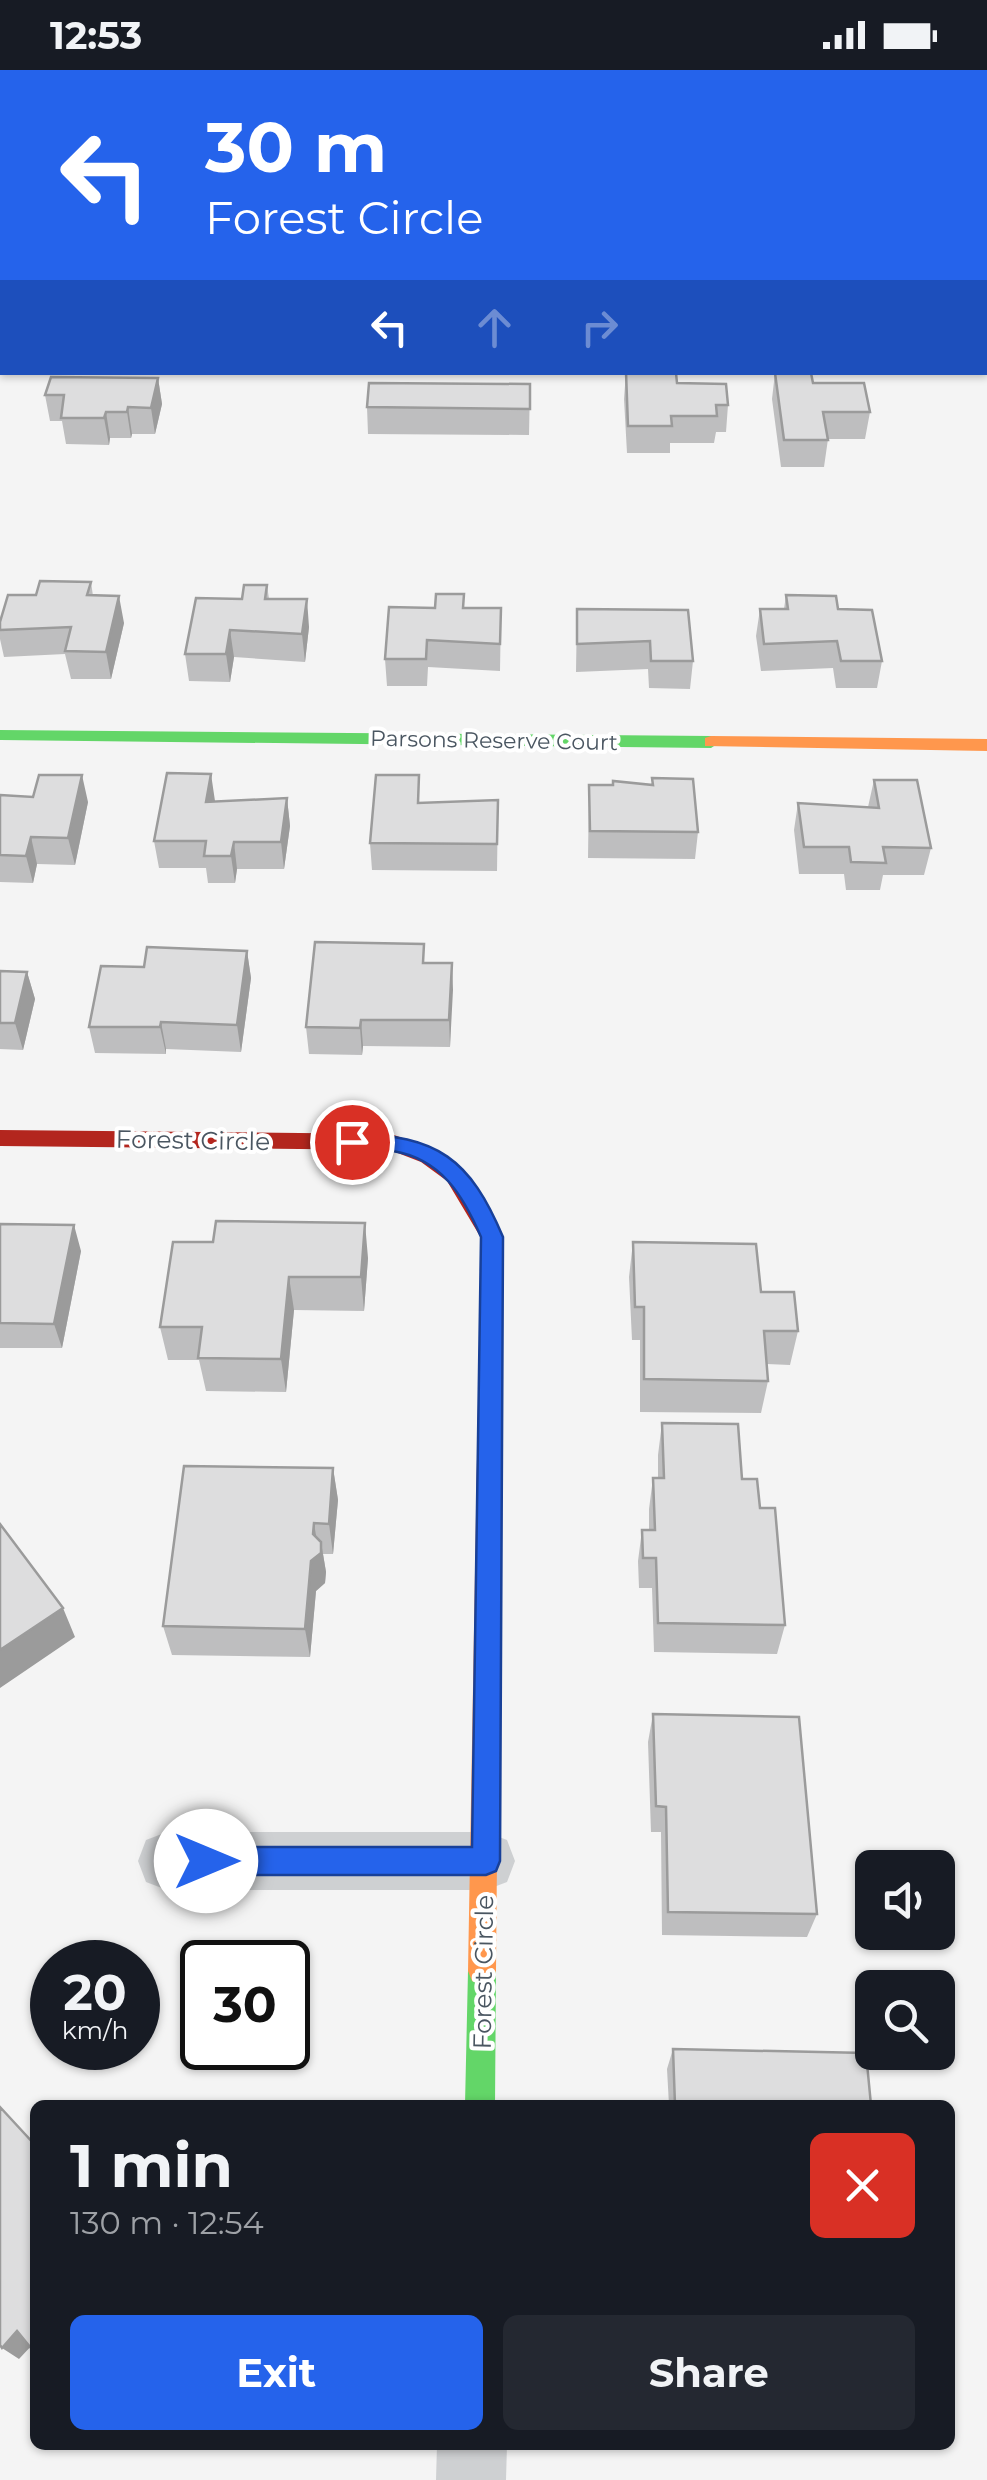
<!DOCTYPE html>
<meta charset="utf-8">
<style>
body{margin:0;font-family:Montserrat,sans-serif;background:#242831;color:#f1f3f6;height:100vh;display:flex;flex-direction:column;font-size:38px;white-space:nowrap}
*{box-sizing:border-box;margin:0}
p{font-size:32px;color:#9ea1a6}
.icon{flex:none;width:55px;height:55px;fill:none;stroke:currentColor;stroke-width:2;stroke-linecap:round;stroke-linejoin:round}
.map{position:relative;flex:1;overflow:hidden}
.panel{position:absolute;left:30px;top:2030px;width:925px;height:350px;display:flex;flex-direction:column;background:#171b24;border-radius:15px;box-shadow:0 2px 8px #0004}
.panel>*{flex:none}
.hud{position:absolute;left:0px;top:0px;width:988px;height:305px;box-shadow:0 2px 8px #0004;background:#2563eb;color:#fff;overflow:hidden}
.buttons{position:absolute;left:855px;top:1780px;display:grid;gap:20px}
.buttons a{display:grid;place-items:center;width:100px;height:100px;border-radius:15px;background:#171b24;box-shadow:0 2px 8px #0004;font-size:50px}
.speed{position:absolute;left:30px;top:1870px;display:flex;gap:20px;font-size:50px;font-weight:700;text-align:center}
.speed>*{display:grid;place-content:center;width:130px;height:130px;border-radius:50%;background:#171b24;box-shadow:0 2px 8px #0004;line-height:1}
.speed small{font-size:25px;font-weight:400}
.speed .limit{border:5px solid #111;border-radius:15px;background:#fff;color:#111}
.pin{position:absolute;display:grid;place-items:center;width:85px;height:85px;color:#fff;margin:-42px;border:5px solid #fff;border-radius:50%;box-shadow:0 2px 10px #0007}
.me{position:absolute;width:110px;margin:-55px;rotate:90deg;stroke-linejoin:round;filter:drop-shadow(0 0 8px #0008)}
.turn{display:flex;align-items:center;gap:35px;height:210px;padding:0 40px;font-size:45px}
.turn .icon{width:130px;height:130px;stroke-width:2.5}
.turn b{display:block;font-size:70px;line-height:85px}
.lanes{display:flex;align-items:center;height:95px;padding:0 40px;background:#0003;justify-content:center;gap:50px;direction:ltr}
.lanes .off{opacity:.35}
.round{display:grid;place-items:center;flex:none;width:105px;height:105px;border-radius:15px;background:#242831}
.summary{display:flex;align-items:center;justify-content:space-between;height:170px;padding:0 40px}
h1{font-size:60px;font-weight:700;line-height:75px}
.action{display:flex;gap:20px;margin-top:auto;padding:20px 40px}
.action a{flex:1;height:115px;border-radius:15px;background:#2563eb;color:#fff;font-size:40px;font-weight:700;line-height:115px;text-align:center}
.action a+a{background:#242831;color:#f1f3f6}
.status{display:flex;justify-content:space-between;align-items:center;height:70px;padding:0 50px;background:#171b24;direction:ltr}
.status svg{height:28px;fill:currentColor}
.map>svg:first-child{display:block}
</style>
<div class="status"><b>12:53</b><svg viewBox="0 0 49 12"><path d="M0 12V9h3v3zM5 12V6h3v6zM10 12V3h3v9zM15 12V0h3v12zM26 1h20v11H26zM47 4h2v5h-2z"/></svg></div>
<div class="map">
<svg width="987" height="2410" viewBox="0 0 987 2410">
<rect width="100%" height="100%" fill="#f4f4f4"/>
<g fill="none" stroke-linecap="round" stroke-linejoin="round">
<!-- street -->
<path fill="#ced0d2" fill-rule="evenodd" d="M 0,249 L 2,249 L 2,267 L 0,267 Z
M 985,258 L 987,258 L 987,276 L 985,276 Z
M 167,1762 L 486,1762 L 507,1770 L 515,1791 L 507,1812 L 486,1820 L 167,1820 L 146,1812 L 138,1791 L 146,1770 Z
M 437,2375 L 507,2375 L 506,2410 L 436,2410 Z"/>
<!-- fast -->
<path fill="#63d668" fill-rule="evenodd" d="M 0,660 L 711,666 L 720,672 L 711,678 L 0,670 Z
M 482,1887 L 492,1891 L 496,1901 L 495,2035 L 465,2035 L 468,1901 L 472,1891 Z"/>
<!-- slow -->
<path fill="#ff974d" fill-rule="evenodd" d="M 711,666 L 987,669 L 987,681 L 705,676 L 705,668 Z
M 488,1435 L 497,1438 L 500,1446 L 496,1901 L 492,1911 L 482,1915 L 472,1911 L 468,1901 L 476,1446 L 479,1438 Z"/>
<!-- jam -->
<path fill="#b3261e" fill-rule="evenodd" d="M 0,1060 L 391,1064 L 437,1080 L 463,1099 L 503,1167 L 500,1446 L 497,1454 L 488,1457 L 479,1454 L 476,1446 L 481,1168 L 447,1111 L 421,1092 L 390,1080 L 0,1076 Z"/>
</g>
<!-- wall -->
<path fill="#bebebf" d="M 0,0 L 86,0 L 85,2 L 2,2 L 2,6 L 0,6 Z
M 626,302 L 677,313 L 728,335 L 726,362 L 716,362 L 714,373 L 670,373 L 670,383 L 627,383 L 624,329 Z
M 775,303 L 813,313 L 870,342 L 865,369 L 828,369 L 824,397 L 781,397 L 772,329 Z
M 158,308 L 162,334 L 155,364 L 132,364 L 131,368 L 110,368 L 109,375 L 66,374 L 62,351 L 50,351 L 45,325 Z
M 530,314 L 529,365 L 368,364 L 367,337 Z
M 91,512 L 93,526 L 124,553 L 111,609 L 71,609 L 65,584 L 4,587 L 0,569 L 0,552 L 36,525 Z
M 267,515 L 269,529 L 309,557 L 305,592 L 234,587 L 230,612 L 189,611 L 185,584 L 242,529 Z
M 464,524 L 464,538 L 501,538 L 500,601 L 428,597 L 427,616 L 387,616 L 385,589 L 435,538 Z
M 786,525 L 838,539 L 882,591 L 877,618 L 836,618 L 833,598 L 761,601 L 756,566 L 760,539 L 784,539 Z
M 577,539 L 693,591 L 690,619 L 649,618 L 648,599 L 576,602 Z
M 652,708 L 698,762 L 695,789 L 588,788 L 589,715 L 652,715 Z
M 874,710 L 931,778 L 924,805 L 883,805 L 880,820 L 846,820 L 844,804 L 799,804 L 794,760 L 798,733 L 868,737 Z
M 0,725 L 88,732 L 75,795 L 37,794 L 33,813 L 0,812 Z
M 287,728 L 290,756 L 284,799 L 237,799 L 235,813 L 208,813 L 206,798 L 159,798 L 154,771 L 215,732 Z
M 498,730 L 497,801 L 372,800 L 370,773 L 420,733 Z
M 424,874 L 424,893 L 452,893 L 450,977 L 363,976 L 362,985 L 309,984 L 306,957 Z
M 247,881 L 251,908 L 241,982 L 166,979 L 166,984 L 95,983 L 89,957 L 144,897 Z
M 0,901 L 27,902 L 35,929 L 23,980 L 0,979 Z
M 0,1154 L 81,1181 L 62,1278 L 0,1278 Z
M 173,1172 L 368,1188 L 364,1241 L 294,1240 L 286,1322 L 206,1321 L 199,1290 L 168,1290 L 160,1257 Z
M 633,1172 L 761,1222 L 798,1261 L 790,1295 L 767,1294 L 768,1311 L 761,1343 L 640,1342 L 640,1270 L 632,1270 L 629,1207 Z
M 662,1353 L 742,1409 L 760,1438 L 785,1555 L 777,1584 L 654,1582 L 652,1518 L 639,1518 L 638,1491 L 642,1460 L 649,1460 L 649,1439 L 653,1408 L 658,1408 L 658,1385 Z
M 333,1398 L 338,1430 L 333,1484 L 323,1484 L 326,1502 L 325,1513 L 316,1521 L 310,1587 L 172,1585 L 163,1556 Z
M 653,1644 L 817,1844 L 807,1867 L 662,1865 L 661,1762 L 651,1762 L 648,1672 Z
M 673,1979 L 871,2035 L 669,2035 L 667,1999 Z"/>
<!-- shaded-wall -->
<path fill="#9b9b9b" d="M 158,308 L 162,334 L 155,364 L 151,338 Z
M 128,337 L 132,364 L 131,368 L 127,342 Z
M 106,342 L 110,368 L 109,375 L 104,348 Z
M 119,526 L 124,553 L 111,609 L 106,582 Z
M 307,529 L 309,557 L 305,592 L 302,564 Z
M 230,560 L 234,587 L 230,612 L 226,584 Z
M 211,704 L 215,731 L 206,732 Z
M 82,705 L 88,732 L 75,795 L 68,768 Z
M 287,728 L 290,756 L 284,799 L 281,772 Z
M 31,767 L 37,794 L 33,813 L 26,786 Z
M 234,772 L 237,799 L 235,813 L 231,786 Z
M 247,881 L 251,908 L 241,982 L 237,955 Z
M 452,893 L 453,920 L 450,977 L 449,950 Z
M 27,902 L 35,929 L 23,980 L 15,953 Z
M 361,950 L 363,976 L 362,985 L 360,958 Z
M 161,952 L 166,979 L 166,984 L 160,957 Z
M 365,1153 L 368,1188 L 364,1241 L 361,1207 Z
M 74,1155 L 81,1181 L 62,1278 L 54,1254 Z
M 289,1207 L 294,1240 L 286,1322 L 281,1289 Z
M 333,1398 L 338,1430 L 333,1484 L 329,1454 Z
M 314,1453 L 319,1484 L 321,1472 L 326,1502 L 325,1513 L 316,1521 L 310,1587 L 305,1559 Z
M 63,1538 L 75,1567 L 0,1618 L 0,1580 Z
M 17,2261 L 34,2273 L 19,2289 L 2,2278 Z"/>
<!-- building -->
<path fill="#ddddde" stroke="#9b9b9b" stroke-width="2.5" d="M 626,302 L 676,303 L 677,313 L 726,314 L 728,335 L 716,335 L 717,346 L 671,346 L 672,356 L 628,356 Z
M 775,303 L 811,303 L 813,313 L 864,313 L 870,342 L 823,342 L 828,370 L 784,370 Z
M 51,307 L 158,308 L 151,338 L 128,337 L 127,342 L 106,342 L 104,348 L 61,348 L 64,325 L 45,325 Z
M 369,313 L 530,314 L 530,339 L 367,337 Z
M 40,511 L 91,512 L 87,525 L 119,526 L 106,582 L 65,581 L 71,557 L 0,560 L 0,552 L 8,525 L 36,525 Z
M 244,515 L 267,515 L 265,529 L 307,529 L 302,564 L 230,560 L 226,584 L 185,584 L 196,528 L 242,529 Z
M 436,524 L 464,524 L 463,538 L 501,538 L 500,574 L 427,570 L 426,589 L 385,589 L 389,537 L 435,538 Z
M 786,525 L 836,526 L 838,539 L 872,540 L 882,591 L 841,591 L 837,571 L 764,574 L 760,539 L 788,539 Z
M 577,539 L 688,540 L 693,591 L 651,591 L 650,571 L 577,574 Z
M 167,703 L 211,704 L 206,732 L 287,728 L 281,772 L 234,772 L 231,786 L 204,786 L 206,771 L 154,771 Z
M 39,705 L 82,705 L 68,768 L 31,767 L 26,786 L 0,785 L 0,725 L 33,727 Z
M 376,705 L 419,705 L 418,733 L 498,730 L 497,774 L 370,773 Z
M 652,708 L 693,709 L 698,762 L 590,761 L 589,715 L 613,715 L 613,711 L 653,715 Z
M 874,710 L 917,710 L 931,778 L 883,777 L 886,793 L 851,792 L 849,777 L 804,777 L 798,733 L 879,738 Z
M 315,872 L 424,874 L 423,893 L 452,893 L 449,950 L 361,950 L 360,958 L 306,957 Z
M 147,877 L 247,881 L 237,955 L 161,952 L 160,957 L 89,957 L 101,896 L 144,897 Z
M 0,901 L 27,902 L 15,953 L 0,953 Z
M 216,1151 L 365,1153 L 361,1207 L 289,1207 L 281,1289 L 198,1288 L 202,1257 L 160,1257 L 173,1172 L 213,1172 Z
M 0,1154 L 74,1155 L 54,1254 L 0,1253 Z
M 633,1172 L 756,1174 L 761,1222 L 794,1222 L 798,1261 L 764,1261 L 768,1311 L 644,1309 L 644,1237 L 635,1237 Z
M 662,1353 L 738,1354 L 742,1409 L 757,1409 L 760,1438 L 775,1438 L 785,1555 L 658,1553 L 656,1488 L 643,1488 L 642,1460 L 655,1460 L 653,1408 L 664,1408 Z
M 184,1396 L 333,1398 L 329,1454 L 314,1453 L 313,1464 L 321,1472 L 321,1483 L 311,1491 L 305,1559 L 163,1556 Z
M 0,1454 L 63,1538 L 0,1580 Z
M 653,1644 L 799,1647 L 817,1844 L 668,1842 L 666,1737 L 656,1736 Z
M 673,1979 L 866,1983 L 871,2035 L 675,2035 Z
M 0,2037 L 35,2075 L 35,2283 L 17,2261 L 2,2278 L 0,2275 Z"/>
<!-- route -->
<path fill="#2563eb" stroke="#184099" stroke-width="2.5" d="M 352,1064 C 438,1065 470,1089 503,1167 L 500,1791 L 496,1801 L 486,1805 L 206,1805 L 197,1801 L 192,1791 L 197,1781 L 206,1777 L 472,1777 L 481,1167 C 463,1125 441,1089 393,1081 C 377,1078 360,1083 345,1078 L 341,1072 Z"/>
<g text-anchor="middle" stroke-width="8" stroke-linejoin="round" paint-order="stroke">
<!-- far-street labels -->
<g font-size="22" fill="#4a5661" stroke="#fff">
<text transform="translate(494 670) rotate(1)" y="8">Parsons Reserve Court</text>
</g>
<!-- street labels -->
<g font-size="25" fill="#4a5661" stroke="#fff">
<text transform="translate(193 1070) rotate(1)" y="9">Forest Circle</text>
<text transform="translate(483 1902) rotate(-89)" y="9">Forest Circle</text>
</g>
</g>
</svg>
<div class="buttons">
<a><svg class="icon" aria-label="sound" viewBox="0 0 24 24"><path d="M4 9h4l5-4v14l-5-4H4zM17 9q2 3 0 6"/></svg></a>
<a><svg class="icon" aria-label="search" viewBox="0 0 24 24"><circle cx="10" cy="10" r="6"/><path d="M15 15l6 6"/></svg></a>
</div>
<div class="speed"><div>20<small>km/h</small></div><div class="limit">30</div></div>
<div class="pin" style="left:352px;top:1072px;background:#d93025"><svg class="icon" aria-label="arrive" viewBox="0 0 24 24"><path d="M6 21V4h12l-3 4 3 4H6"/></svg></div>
<svg class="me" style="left:206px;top:1791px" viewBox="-20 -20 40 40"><circle r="19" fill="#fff"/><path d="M0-13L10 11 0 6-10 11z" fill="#2563eb"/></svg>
<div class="hud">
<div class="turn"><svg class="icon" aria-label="left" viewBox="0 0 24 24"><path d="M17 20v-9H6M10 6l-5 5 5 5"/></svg><div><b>30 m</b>Forest Circle</div></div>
<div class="lanes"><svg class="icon" aria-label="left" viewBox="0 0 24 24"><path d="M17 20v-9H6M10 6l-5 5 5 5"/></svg><svg class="icon off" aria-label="ahead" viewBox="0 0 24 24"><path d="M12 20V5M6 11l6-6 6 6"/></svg><svg class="icon off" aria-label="right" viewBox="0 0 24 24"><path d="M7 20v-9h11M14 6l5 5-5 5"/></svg></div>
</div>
<section class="panel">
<div class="summary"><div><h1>1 min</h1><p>130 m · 12:54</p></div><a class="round" style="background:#d93025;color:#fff"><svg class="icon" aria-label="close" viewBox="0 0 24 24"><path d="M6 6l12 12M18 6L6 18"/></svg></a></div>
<div class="action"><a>Exit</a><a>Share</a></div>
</section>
</div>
